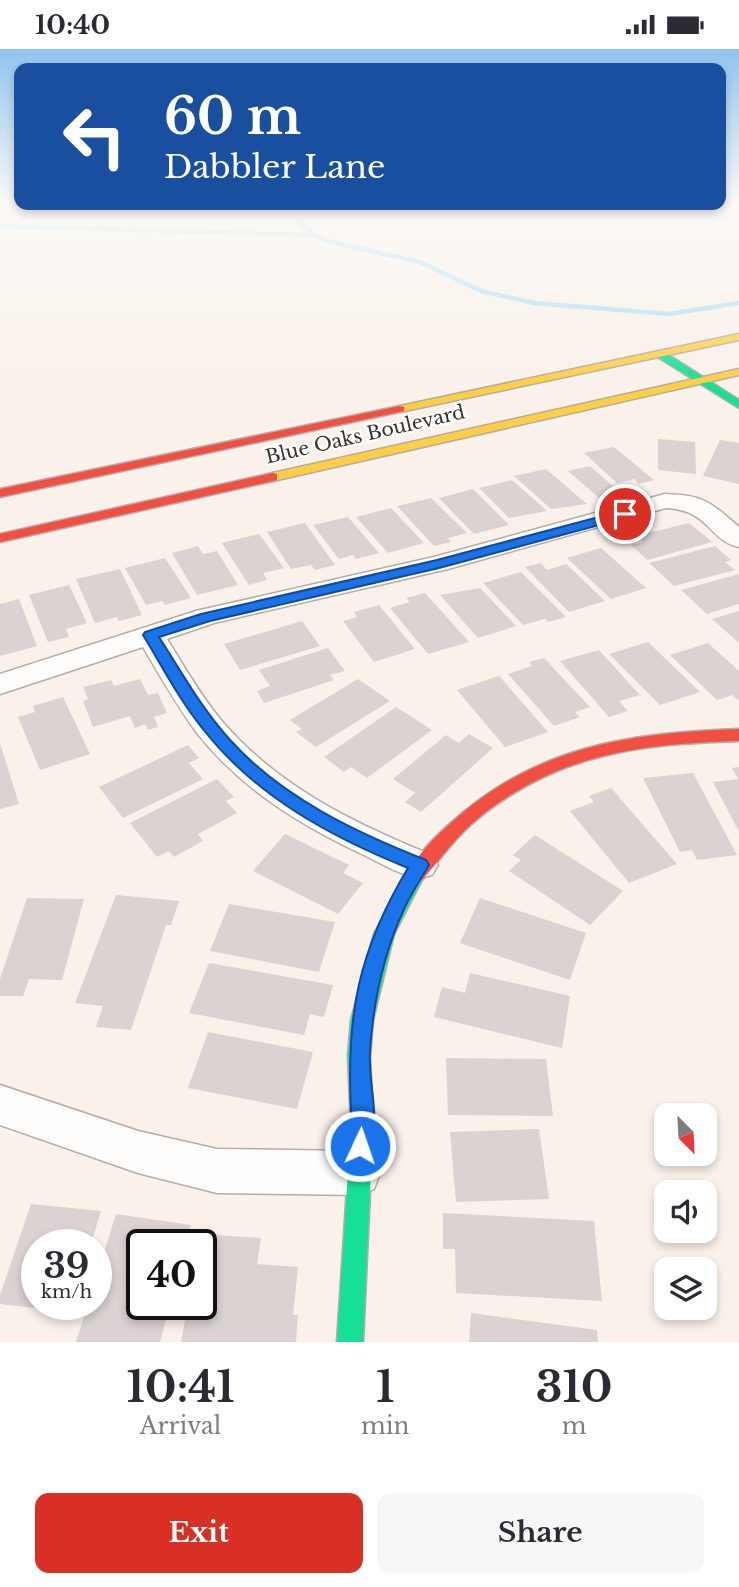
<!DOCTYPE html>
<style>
body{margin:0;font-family:"Libre Baskerville",serif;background:#f7f7f7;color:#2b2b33;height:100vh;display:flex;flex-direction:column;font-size:26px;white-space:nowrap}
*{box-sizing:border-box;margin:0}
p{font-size:23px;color:#7c7c81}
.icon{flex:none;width:38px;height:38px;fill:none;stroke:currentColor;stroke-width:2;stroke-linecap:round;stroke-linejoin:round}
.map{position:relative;height:1293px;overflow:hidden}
.drawer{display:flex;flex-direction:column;background:#fff;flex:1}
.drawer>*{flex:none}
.banner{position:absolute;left:14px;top:14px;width:712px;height:147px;border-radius:14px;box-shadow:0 4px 10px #0003;background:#1a4fa0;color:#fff;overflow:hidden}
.needle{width:46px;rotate:156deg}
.tools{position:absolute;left:654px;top:1054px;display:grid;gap:14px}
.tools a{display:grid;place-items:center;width:63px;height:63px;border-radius:14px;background:#fff;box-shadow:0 4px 10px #0003;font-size:35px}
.speed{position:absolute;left:21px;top:1180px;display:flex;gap:14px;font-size:35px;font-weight:700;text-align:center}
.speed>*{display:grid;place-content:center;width:91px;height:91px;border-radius:50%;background:#fff;box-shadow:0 4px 10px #0003;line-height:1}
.speed small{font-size:18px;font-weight:400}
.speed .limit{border:4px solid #111;border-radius:10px;background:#fff;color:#111}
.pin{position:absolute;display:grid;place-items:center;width:60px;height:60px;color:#fff;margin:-30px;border:4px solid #fff;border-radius:50%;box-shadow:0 2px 7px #0007}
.me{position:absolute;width:77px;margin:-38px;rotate:3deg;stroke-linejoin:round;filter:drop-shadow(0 0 5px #0008)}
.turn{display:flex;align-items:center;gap:24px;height:147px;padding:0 35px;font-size:32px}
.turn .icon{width:91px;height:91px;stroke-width:2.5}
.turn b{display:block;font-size:49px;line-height:60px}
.eta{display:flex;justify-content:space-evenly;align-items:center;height:119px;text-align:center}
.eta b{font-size:42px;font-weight:700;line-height:49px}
.primary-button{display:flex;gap:14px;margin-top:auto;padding:14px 35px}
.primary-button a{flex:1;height:80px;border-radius:14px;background:#d93025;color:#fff;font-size:28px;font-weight:700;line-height:80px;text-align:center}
.primary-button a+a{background:#f7f7f7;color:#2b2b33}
.status{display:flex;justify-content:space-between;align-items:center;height:49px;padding:0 35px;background:#fff;direction:ltr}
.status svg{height:19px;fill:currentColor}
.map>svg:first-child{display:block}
</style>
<div class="status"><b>10:40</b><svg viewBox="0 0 49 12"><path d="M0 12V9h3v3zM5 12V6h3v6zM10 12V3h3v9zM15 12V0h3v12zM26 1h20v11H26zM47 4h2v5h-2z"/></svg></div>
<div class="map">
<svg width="739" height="1293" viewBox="0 0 739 1293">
<rect width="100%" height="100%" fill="#f9f1ea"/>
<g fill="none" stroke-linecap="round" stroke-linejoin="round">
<!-- stream -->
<path stroke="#b0ddf8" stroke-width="4.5" d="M 281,156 L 314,186 L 327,192 L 420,213 L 481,242 L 534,254 L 669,265 L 739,254
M 0,177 L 314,186"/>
</g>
<!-- building -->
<path fill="#dbd2d2" d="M 658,390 L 695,393 L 696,425 L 658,421 Z
M 720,391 L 739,394 L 739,435 L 703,427 Z
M 614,398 L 654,431 L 639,435 L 634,430 L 617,434 L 584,404 Z
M 590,417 L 621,444 L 599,449 L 568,422 Z
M 546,420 L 587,455 L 551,460 L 514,427 Z
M 512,431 L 547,462 L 509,469 L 479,439 Z
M 473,440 L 509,476 L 474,485 L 439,449 Z
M 431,449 L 467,484 L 448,489 L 451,493 L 434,497 L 397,457 Z
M 391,459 L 424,494 L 388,504 L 356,468 Z
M 348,468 L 379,504 L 356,510 L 353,506 L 339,510 L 313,476 Z
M 305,474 L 335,516 L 315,521 L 311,516 L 291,520 L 267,483 Z
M 689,474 L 712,493 L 647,511 L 631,496 L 643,493 L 636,487 Z
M 259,485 L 284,519 L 263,524 L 267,531 L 249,536 L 222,494 Z
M 198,497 L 203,505 L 217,502 L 238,536 L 197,546 L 172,504 Z
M 715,497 L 731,511 L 725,513 L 735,521 L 674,537 L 649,514 Z
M 601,499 L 646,539 L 611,550 L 567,509 Z
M 165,509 L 191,549 L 165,556 L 162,552 L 146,556 L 125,519 Z
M 541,514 L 547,521 L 566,515 L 605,552 L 569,563 L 525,518 Z
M 120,520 L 142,566 L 119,572 L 117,568 L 95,574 L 76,530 Z
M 521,523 L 566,568 L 548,573 L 545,570 L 523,576 L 483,534 Z
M 739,525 L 739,555 L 707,565 L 681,541 Z
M 69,536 L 87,574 L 66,580 L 69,588 L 48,593 L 29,546 Z
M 480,539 L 516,577 L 478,589 L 440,546 Z
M 425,544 L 469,593 L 428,605 L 390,559 L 410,553 L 406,549 Z
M 19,550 L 37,597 L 0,607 L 0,555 Z
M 379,556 L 415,600 L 374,613 L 343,572 L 357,568 L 354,563 Z
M 739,562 L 739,594 L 712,570 Z
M 302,572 L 320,597 L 240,621 L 224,595 Z
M 648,593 L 700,643 L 660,656 L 609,605 Z
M 708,594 L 739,622 L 739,652 L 732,646 L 717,651 L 670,606 Z
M 328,599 L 345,622 L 330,626 L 334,631 L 264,654 L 257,642 L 270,637 L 259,621 Z
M 599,601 L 640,646 L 619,652 L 628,662 L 609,668 L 560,612 Z
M 544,609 L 590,658 L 575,663 L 580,668 L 554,677 L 508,625 L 532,617 L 529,613 Z
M 499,627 L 548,683 L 505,698 L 457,641 Z
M 140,630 L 148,646 L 158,644 L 167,664 L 154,668 L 158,678 L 148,681 L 145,675 L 135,679 L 130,667 L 93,678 L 83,652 L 88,650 L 83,638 L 111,631 L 114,637 Z
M 358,630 L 390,652 L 316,698 L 296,683 L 302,680 L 290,671 Z
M 63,648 L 90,705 L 40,721 L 18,668 L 35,663 L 33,657 Z
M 396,658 L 432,681 L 367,729 L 351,718 L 344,723 L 324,708 Z
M 469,685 L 493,699 L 421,763 L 405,753 L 415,744 L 393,730 L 446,686 L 459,694 Z
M 0,694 L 19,755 L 0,760 Z
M 188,696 L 199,709 L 189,714 L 203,730 L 123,769 L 99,738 Z
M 739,718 L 739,783 L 713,733 L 738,730 L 732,719 Z
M 693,724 L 737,806 L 697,811 L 692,801 L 680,803 L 643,729 Z
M 217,730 L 234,748 L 226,752 L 237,764 L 198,785 L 203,792 L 174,808 L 169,802 L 157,808 L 130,774 Z
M 611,739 L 677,815 L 629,834 L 570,762 L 594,753 L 589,747 Z
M 285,785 L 349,816 L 343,824 L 363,834 L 338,865 L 253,822 Z
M 535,786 L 623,842 L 590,876 L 509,822 L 521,811 L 513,806 Z
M 116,846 L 179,852 L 171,876 L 166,876 L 131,981 L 96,978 L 103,957 L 75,954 Z
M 27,849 L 84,850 L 62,931 L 29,930 L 23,947 L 0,947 L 0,930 Z
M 480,849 L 586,884 L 570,931 L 460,894 Z
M 229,855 L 335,873 L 319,923 L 210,902 Z
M 209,914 L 333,936 L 324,968 L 310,965 L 304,986 L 189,964 Z
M 470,924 L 570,947 L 562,999 L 434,968 L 442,938 L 465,944 Z
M 208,983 L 313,1003 L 297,1060 L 188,1039 Z
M 446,1009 L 546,1010 L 553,1067 L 448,1066 Z
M 539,1080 L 549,1150 L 456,1153 L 450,1083 Z
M 31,1155 L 101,1162 L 91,1195 L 37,1195 L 37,1255 L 74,1255 L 71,1263 L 0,1255 L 0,1246 Z
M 443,1164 L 594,1172 L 602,1252 L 456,1244 L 455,1200 L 443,1200 Z
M 116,1165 L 191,1176 L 186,1195 L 142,1195 L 142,1255 L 170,1255 L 160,1293 L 76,1293 L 88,1255 L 96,1255 L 96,1229 Z
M 217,1186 L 261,1189 L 257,1215 L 298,1218 L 293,1266 L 298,1266 L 296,1293 L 181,1293 L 188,1255 L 201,1255 L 201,1217 L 211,1218 Z
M 471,1264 L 597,1281 L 598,1293 L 469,1293 Z"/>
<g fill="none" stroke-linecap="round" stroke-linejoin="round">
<!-- street casing -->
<g stroke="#b4ada6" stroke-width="3">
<path id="street" d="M 665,445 C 704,446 710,453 739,478 L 739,498 C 708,491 710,461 666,459 L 448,520 L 214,574 L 167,590 C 184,617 200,646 221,671 C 277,737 353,774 432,806 L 438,816 L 432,826 C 411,833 388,818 368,808 C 303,778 242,741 197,684 C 177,657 160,627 143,598 L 0,645 L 0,625 L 196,562 L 434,508 Z
M 0,1036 L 138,1082 L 217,1100 L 358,1102 L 374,1108 L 380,1124 L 374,1140 L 358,1146 L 217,1144 L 138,1124 L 0,1076 Z"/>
</g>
<!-- fast casing -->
<g stroke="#b4ada6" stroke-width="3">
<path id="fast" d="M 656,303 L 664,303 L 739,351 L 739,359 L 656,307 Z
M 416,818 L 423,820 L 425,825 L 394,885 L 373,971 L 370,1007 L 373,1078 L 363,1293 L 337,1293 L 351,1078 L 348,1007 L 351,971 L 374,885 L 409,820 Z"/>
</g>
<!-- slow casing -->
<g stroke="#b4ada6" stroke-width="3">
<path id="slow" d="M 739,285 L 739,291 L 400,363 L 395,360 L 400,357 Z
M 739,320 L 739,326 L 273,432 L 267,428 L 273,424 Z"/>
</g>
<!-- jam casing -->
<g stroke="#b4ada6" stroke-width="3">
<path id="jam" d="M 400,357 L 404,358 L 404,362 L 0,448 L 0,440 Z
M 273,424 L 277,425 L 277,431 L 0,493 L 0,485 Z
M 739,680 L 739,692 C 642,695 560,704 481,767 C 458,785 442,808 423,830 L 416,832 L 409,830 L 407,825 C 417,806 436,787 452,773 C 536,697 630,684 739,680 Z"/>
</g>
<!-- street -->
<use href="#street" fill="#fefdfc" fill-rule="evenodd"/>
<!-- fast -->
<use href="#fast" fill="#16e098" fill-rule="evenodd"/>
<!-- slow -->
<use href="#slow" fill="#ffcf43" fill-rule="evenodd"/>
<!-- jam -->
<use href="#jam" fill="#f24e42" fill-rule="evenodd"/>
</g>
<!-- sky -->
<linearGradient id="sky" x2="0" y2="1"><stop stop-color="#91c4ee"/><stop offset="0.46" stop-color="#fcf9f6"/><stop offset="1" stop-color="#fcf9f6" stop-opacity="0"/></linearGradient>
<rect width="739" height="336" fill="url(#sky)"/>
<!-- route -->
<path fill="#1a73e8" stroke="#114b97" stroke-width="2" d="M 625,461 L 629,462 L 629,468 L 439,519 L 210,572 L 159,588 C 182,624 203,662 232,693 C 283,749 357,784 426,811 L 429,816 C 421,830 412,843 405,858 C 384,903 373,953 370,1003 C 368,1036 382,1074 369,1105 L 360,1108 L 352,1105 C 346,1091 351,1076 351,1062 C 346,967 358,902 408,819 C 331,788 255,747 203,680 C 180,652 162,617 143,586 L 145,583 L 201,565 L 437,511 Z"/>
<g text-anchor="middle" stroke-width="5" stroke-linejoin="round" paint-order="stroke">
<!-- far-street labels -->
<g font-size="19" fill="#3a3129" stroke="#fff">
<text transform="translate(365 385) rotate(-13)" y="7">Blue Oaks Boulevard</text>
</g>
</g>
</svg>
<div class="tools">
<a><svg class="needle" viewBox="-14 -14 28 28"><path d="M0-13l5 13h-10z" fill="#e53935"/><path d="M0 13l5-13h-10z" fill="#7c7c81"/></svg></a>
<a><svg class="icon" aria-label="sound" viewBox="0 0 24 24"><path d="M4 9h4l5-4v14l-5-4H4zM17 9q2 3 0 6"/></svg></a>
<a><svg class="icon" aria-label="layers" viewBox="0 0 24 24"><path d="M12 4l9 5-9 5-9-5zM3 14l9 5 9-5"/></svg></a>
</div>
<div class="speed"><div>39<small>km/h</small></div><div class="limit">40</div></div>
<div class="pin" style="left:625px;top:465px;background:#d93025"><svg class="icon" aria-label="arrive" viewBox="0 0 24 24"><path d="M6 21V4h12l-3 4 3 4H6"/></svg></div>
<svg class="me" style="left:360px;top:1097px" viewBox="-20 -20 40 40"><circle r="17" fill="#1a73e8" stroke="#fff" stroke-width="3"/><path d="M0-11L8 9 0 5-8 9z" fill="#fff"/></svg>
<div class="banner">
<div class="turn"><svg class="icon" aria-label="left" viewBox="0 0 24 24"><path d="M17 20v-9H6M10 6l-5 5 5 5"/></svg><div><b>60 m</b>Dabbler Lane</div></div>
</div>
</div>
<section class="drawer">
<div class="eta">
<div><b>10:41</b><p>Arrival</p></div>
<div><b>1</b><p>min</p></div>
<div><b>310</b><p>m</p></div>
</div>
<div class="primary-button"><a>Exit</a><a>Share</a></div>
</section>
